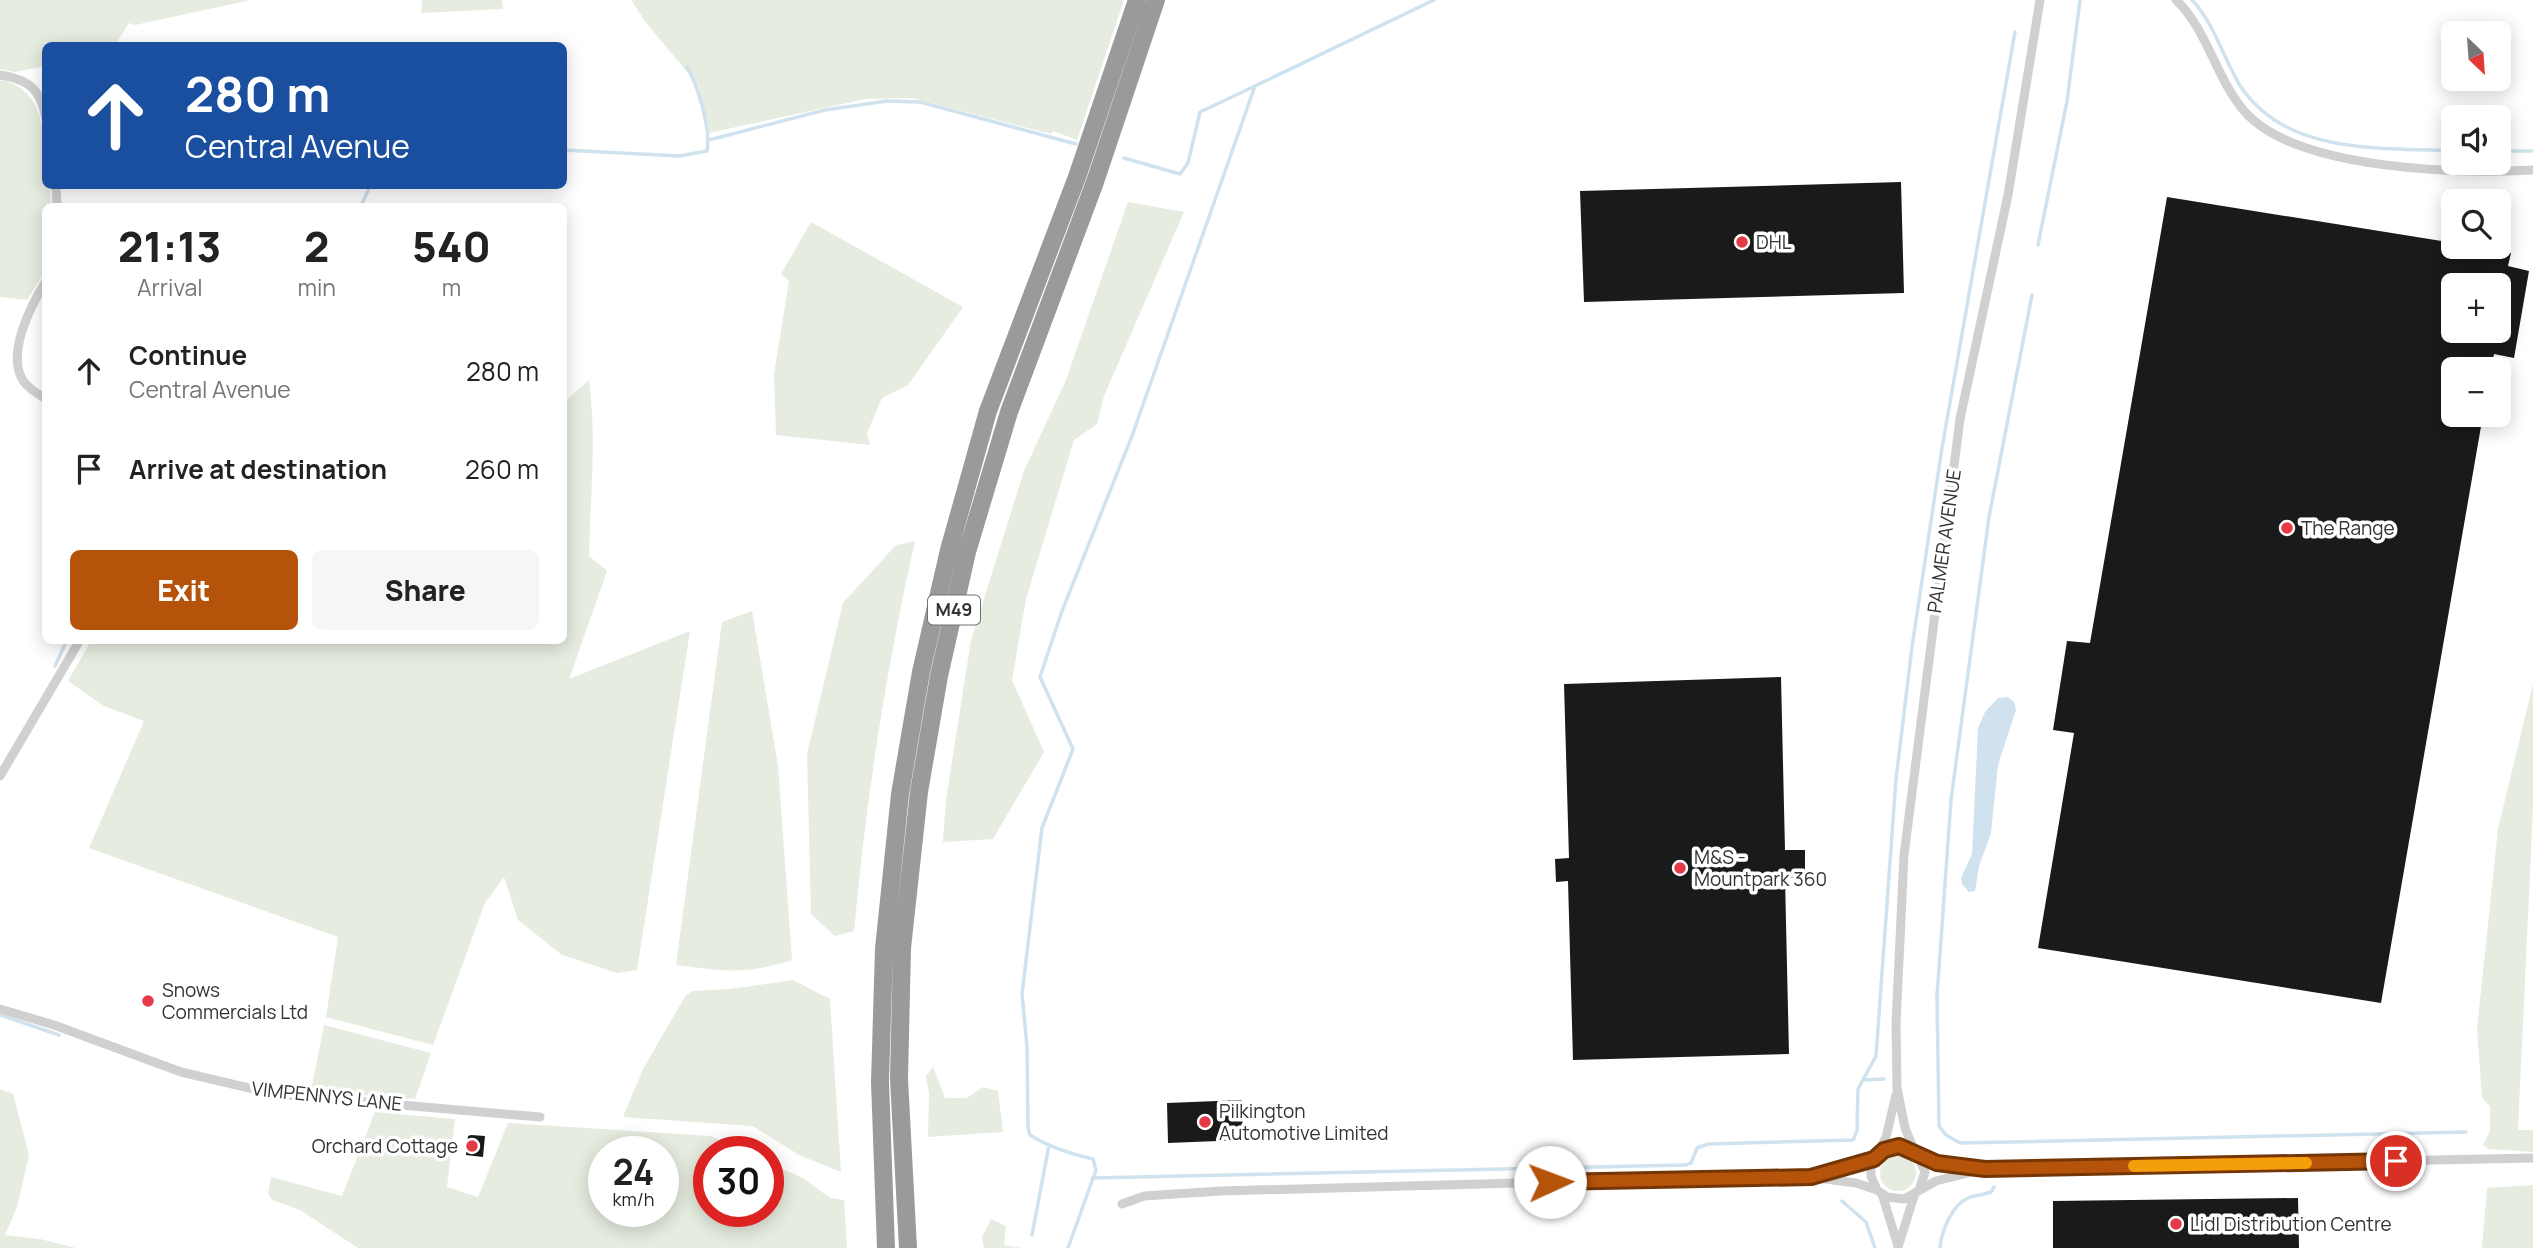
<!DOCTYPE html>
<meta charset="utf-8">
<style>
body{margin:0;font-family:Manrope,sans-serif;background:#f6f6f6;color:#222;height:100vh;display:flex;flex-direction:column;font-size:26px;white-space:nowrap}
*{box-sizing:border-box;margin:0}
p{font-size:23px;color:#767676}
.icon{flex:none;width:38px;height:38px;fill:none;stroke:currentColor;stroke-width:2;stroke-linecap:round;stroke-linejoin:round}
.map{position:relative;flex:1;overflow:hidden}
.drawer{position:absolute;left:42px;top:203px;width:525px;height:441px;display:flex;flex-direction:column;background:#fff;border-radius:10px;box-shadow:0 4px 18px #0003}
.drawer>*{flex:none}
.guide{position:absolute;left:42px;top:42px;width:525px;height:147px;border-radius:10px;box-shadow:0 4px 18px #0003;background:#1a4fa0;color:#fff;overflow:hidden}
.needle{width:46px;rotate:155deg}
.buttons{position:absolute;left:2441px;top:21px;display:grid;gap:14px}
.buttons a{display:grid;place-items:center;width:70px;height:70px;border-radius:10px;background:#fff;box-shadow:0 4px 18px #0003;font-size:35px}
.speed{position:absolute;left:588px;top:1136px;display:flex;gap:14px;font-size:35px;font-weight:700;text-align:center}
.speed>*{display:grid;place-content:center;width:91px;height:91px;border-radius:50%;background:#fff;box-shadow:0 4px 18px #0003;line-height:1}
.speed small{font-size:18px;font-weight:400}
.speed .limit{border:10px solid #d22;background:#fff;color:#111}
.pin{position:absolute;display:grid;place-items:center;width:60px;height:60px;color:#fff;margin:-30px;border:4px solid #fff;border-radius:50%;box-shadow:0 2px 7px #0007}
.me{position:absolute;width:77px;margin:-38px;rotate:88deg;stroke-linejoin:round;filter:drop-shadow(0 0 5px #0008)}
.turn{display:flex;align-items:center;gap:24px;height:147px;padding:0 28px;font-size:32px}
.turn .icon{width:91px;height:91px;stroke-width:2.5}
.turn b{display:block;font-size:49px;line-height:60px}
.eta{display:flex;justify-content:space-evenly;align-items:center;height:119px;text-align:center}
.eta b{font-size:42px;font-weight:800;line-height:49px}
.button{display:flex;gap:14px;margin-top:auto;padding:14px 28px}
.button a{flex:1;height:80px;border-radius:10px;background:#b45309;color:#fff;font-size:28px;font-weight:800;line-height:80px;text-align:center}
.button a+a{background:#f6f6f6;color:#222}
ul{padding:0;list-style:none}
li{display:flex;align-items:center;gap:21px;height:98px;padding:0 28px}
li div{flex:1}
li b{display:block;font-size:26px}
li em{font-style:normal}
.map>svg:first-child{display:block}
</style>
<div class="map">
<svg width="2533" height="1248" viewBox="0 0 2533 1248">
<rect width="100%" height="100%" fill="#fff"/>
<!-- green -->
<path fill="#e6ecdf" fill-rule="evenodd" d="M 0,0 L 251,0 L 135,25 L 129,23 L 115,45 L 46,46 L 45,66 L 15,72 L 0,69 Z
M 422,0 L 502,0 L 503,9 L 421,13 Z
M 631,0 L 1124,0 L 1077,140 L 1053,131 L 1051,134 L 912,98 L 865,99 L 709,133 L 698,85 L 647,24 Z
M 0,80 C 48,87 46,148 46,186 L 50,186 L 51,206 L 46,206 L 45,271 L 27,300 L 0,297 Z
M 1128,202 L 1184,212 L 1104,396 L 1097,424 L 1074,440 L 1026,599 L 1012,680 L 1044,752 L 993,839 L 943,842 L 946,800 L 971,640 L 1024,471 L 1066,380 Z
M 811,222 L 963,307 L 908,385 L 882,398 L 867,433 L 870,445 L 776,435 L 774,374 L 789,281 L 781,274 Z
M 589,380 C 597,439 590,497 589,556 L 607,571 L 569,679 L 690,631 L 637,970 L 617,973 L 562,955 L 518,920 L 504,877 L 485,903 L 433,1045 L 326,1017 L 338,937 L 89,848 L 144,721 L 104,706 L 68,681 L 91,641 L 564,640 L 564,402 Z
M 915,541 C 886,670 866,799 854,931 L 835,936 L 811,914 L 807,754 L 843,603 L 896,545 Z
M 752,611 L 778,766 L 792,960 C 746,975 722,971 676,965 L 722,622 Z
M 2533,684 L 2533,808 L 2518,1130 L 2533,1130 L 2533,1152 L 2489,1149 L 2483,1145 L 2490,1131 L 2490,1106 L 2482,1098 L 2477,1029 L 2498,829 Z
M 793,980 L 830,999 L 841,1172 L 799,1155 L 753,1126 L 623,1117 L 643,1069 L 686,995 L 693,991 L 730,989 Z
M 324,1025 L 431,1053 L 415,1099 L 311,1091 Z
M 933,1067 L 945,1098 L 967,1098 L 983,1087 L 998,1091 L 1003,1132 L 928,1137 L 929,1093 L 926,1076 Z
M 0,1089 L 13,1094 L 29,1155 L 17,1207 L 5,1235 L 40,1239 L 76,1248 L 0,1248 Z
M 375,1112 L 455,1119 L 447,1187 L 478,1197 L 508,1123 L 711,1136 L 744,1151 L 709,1152 L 709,1211 L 768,1211 L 768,1163 L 803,1178 L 830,1198 L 844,1200 L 847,1248 L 358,1248 L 300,1210 L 272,1200 L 268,1194 L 271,1177 L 342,1196 ZM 604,1152 L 663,1152 L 663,1211 L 604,1211 Z
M1880 1173a18 18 0 1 1 36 0a18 18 0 1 1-36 0Z
M 2533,1185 L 2533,1248 L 2482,1248 L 2487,1188 Z
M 991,1219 L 1006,1226 L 1004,1245 L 1021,1248 L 984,1248 L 982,1237 Z"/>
<!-- water -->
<path fill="#cfe2ee" d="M 2008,697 L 2014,702 L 2016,710 L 1998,765 L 1991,833 L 1979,866 L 1975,891 L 1969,892 L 1962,884 L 1961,878 L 1972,854 L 1978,728 L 1985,712 L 1998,698 Z"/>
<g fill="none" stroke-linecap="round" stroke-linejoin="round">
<!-- stream -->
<path stroke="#cfe2ee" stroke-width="3.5" d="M 2192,0 C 2214,23 2223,57 2239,84 C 2285,156 2379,147 2454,151
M 709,140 L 825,110 L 887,101 L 920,102 L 1076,144
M 564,150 L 679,156 L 707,151 C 711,130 698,85 687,67
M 2499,151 L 2533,151
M 1124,158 L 1180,174 L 1188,163 L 1200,112 L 1253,87
M 361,206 L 370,186
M 2038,245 L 2067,101 L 2080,0
M 2032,295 L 1989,517 L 1951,800 L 1937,996 L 1939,1126 L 1946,1135 L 1960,1143 L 2466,1132
M 55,666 L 67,640
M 0,1015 L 59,1035
M 1863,1080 L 1884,1079
M 1092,1178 L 1686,1165 L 1691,1163 L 1697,1148 L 1708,1144 L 1853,1140 L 1857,1131 L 1858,1089 L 1876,1056 L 1896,779 L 1912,647 L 1942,448 L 2015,32
M 1842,1201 L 1866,1222 L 1875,1248
M 1032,1235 L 1049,1145
M 1068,1248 L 1096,1170 L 1093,1159 C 1071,1154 1049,1147 1030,1135 L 1028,1128 L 1027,1047 L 1022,994 L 1042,828 L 1073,749 L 1040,677 L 1062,611 L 1132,436 L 1255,86 L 1434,0
M 1940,1248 C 1941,1232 1952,1205 1968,1198 C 1975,1195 1983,1195 1991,1192 L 1994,1187"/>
</g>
<!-- building -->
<path fill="#1a1a1a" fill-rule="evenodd" d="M 1901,182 L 1904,293 L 1584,302 L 1580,191 Z
M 2167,197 L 2454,243 L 2454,247 L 2475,247 L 2511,253 L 2508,266 L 2529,271 L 2514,358 L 2494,354 L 2491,369 L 2454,369 L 2454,415 L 2483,415 L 2381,1003 L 2038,948 L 2074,733 L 2053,730 L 2067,641 L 2090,643 ZM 2454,285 L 2499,285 L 2499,331 L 2454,331 Z
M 1781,677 L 1785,850 L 1805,850 L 1805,878 L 1785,878 L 1789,1054 L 1573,1060 L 1568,881 L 1556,882 L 1555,859 L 1569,858 L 1564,684 Z
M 1242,1100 L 1243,1140 L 1168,1143 L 1167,1103 Z
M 471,1135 L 485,1136 L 483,1157 L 466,1155 L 468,1136 Z
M 2298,1198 L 2299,1248 L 2053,1248 L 2053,1201 Z"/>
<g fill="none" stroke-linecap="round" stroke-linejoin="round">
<!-- minor -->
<path stroke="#d0d0d0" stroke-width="9" d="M 2176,0 C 2208,30 2216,80 2246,113 C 2298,170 2459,174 2533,170
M 0,75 C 29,80 40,88 46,118
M 56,186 L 57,206
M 46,281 C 31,305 5,355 24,382 C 29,389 38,394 46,399
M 0,776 L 80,640
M 0,1009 L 54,1025 L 181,1072 L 275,1094 L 540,1117
M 1896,1095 L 1886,1137 L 1871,1168 L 1871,1176 L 1877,1190 L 1887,1197 L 1904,1199 L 1936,1181 L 1976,1171
M 1915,1152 L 1905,1128 L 1897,1088 L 1896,1024 L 1904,855 L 1960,419 L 2008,195 L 2040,0
M 1879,1153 L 1889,1147 L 1899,1146 L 1937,1163 L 1985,1169 L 2533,1158
M 1917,1154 L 1925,1172 L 1919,1190
M 1820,1175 L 1874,1159
M 1882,1194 L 1898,1246
M 1122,1204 L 1144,1196 L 1221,1191 L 1659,1179 L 1811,1177 L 1856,1183 L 1877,1190
M 1898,1247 L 1915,1193"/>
<!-- motorway -->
<path stroke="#9a9a9a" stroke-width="18" d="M 886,1248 L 880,1082 L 884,949 L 900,794 L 921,672 L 949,550 L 988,411 L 1077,177 L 1137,0
M 908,1248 L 899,1079 L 902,948 L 919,792 L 939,676 L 967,552 L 1009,412 L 1095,182 L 1156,0"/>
</g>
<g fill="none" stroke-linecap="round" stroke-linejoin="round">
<!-- route casing -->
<g stroke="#753606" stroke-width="18">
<path id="route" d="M 1550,1182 L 1811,1177 L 1874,1159 L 1884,1150 L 1899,1146 L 1937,1163 L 1985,1169 L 2396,1161"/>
</g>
<!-- route -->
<use href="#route" stroke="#b45309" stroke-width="12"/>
<!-- slow -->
<path stroke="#f59e0b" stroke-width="12" d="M 2134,1166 L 2306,1163"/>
</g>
<!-- markers -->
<g fill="#e63946" stroke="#fff" stroke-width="2.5">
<circle cx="1742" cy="242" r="7"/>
<circle cx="2287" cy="528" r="7"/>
<circle cx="1680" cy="868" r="7"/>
<circle cx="148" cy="1001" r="7"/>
<circle cx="1205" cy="1122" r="7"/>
<circle cx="472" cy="1146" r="7"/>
<circle cx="2176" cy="1224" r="7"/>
</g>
<g text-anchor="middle" stroke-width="7" stroke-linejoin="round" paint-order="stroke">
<!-- shield labels -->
<rect fill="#fff" stroke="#707070" stroke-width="2" x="928" y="595.5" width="52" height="29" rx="5"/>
<g font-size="18" font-weight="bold" fill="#333">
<text x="954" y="616">M49</text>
</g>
<!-- poi labels -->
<g font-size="19" fill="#333" stroke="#fff" text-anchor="start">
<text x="1756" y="249">DHL</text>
<text x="2301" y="535">The Range</text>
<text x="1694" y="864">M&amp;S -<tspan x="1694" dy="22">Mountpark 360</tspan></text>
<text x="162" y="997">Snows<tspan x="162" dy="22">Commercials Ltd</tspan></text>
<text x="1219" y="1118">Pilkington<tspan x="1219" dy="22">Automotive Limited</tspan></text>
<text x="458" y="1153" text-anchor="end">Orchard Cottage</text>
<text x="2190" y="1231">Lidl Distribution Centre</text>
</g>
<!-- street labels -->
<g font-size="19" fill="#333" stroke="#fff">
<text transform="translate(1944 541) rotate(-82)" y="7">PALMER AVENUE</text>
<text transform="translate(327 1096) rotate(6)" y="7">VIMPENNYS LANE</text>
</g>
</g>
</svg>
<div class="buttons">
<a><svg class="needle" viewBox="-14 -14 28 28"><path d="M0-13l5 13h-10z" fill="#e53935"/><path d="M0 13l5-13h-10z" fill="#767676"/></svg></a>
<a><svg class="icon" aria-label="sound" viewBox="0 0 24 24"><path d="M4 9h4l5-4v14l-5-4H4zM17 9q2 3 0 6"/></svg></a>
<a><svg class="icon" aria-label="search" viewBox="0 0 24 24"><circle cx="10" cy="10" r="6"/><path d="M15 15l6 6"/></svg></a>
<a>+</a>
<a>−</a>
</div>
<div class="speed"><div>24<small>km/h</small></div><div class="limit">30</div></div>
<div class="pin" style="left:2396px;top:1161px;background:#d93025"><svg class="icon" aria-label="arrive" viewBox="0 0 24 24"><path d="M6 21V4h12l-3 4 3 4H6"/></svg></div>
<svg class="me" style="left:1550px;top:1182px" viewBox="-20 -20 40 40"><circle r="19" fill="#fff"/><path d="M0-13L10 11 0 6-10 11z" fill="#b45309"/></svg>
<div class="guide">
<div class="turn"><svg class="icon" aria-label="ahead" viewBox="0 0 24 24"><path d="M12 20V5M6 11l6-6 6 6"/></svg><div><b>280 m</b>Central Avenue</div></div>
</div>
<section class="drawer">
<div class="eta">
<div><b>21:13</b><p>Arrival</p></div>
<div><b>2</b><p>min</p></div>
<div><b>540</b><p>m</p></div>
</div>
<ul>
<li><svg class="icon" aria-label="ahead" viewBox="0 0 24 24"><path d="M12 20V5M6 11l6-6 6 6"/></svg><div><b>Continue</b><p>Central Avenue</p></div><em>280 m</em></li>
<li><svg class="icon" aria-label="arrive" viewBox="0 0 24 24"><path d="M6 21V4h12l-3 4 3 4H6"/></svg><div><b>Arrive at destination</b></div><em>260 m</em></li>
</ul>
<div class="button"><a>Exit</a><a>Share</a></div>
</section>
</div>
